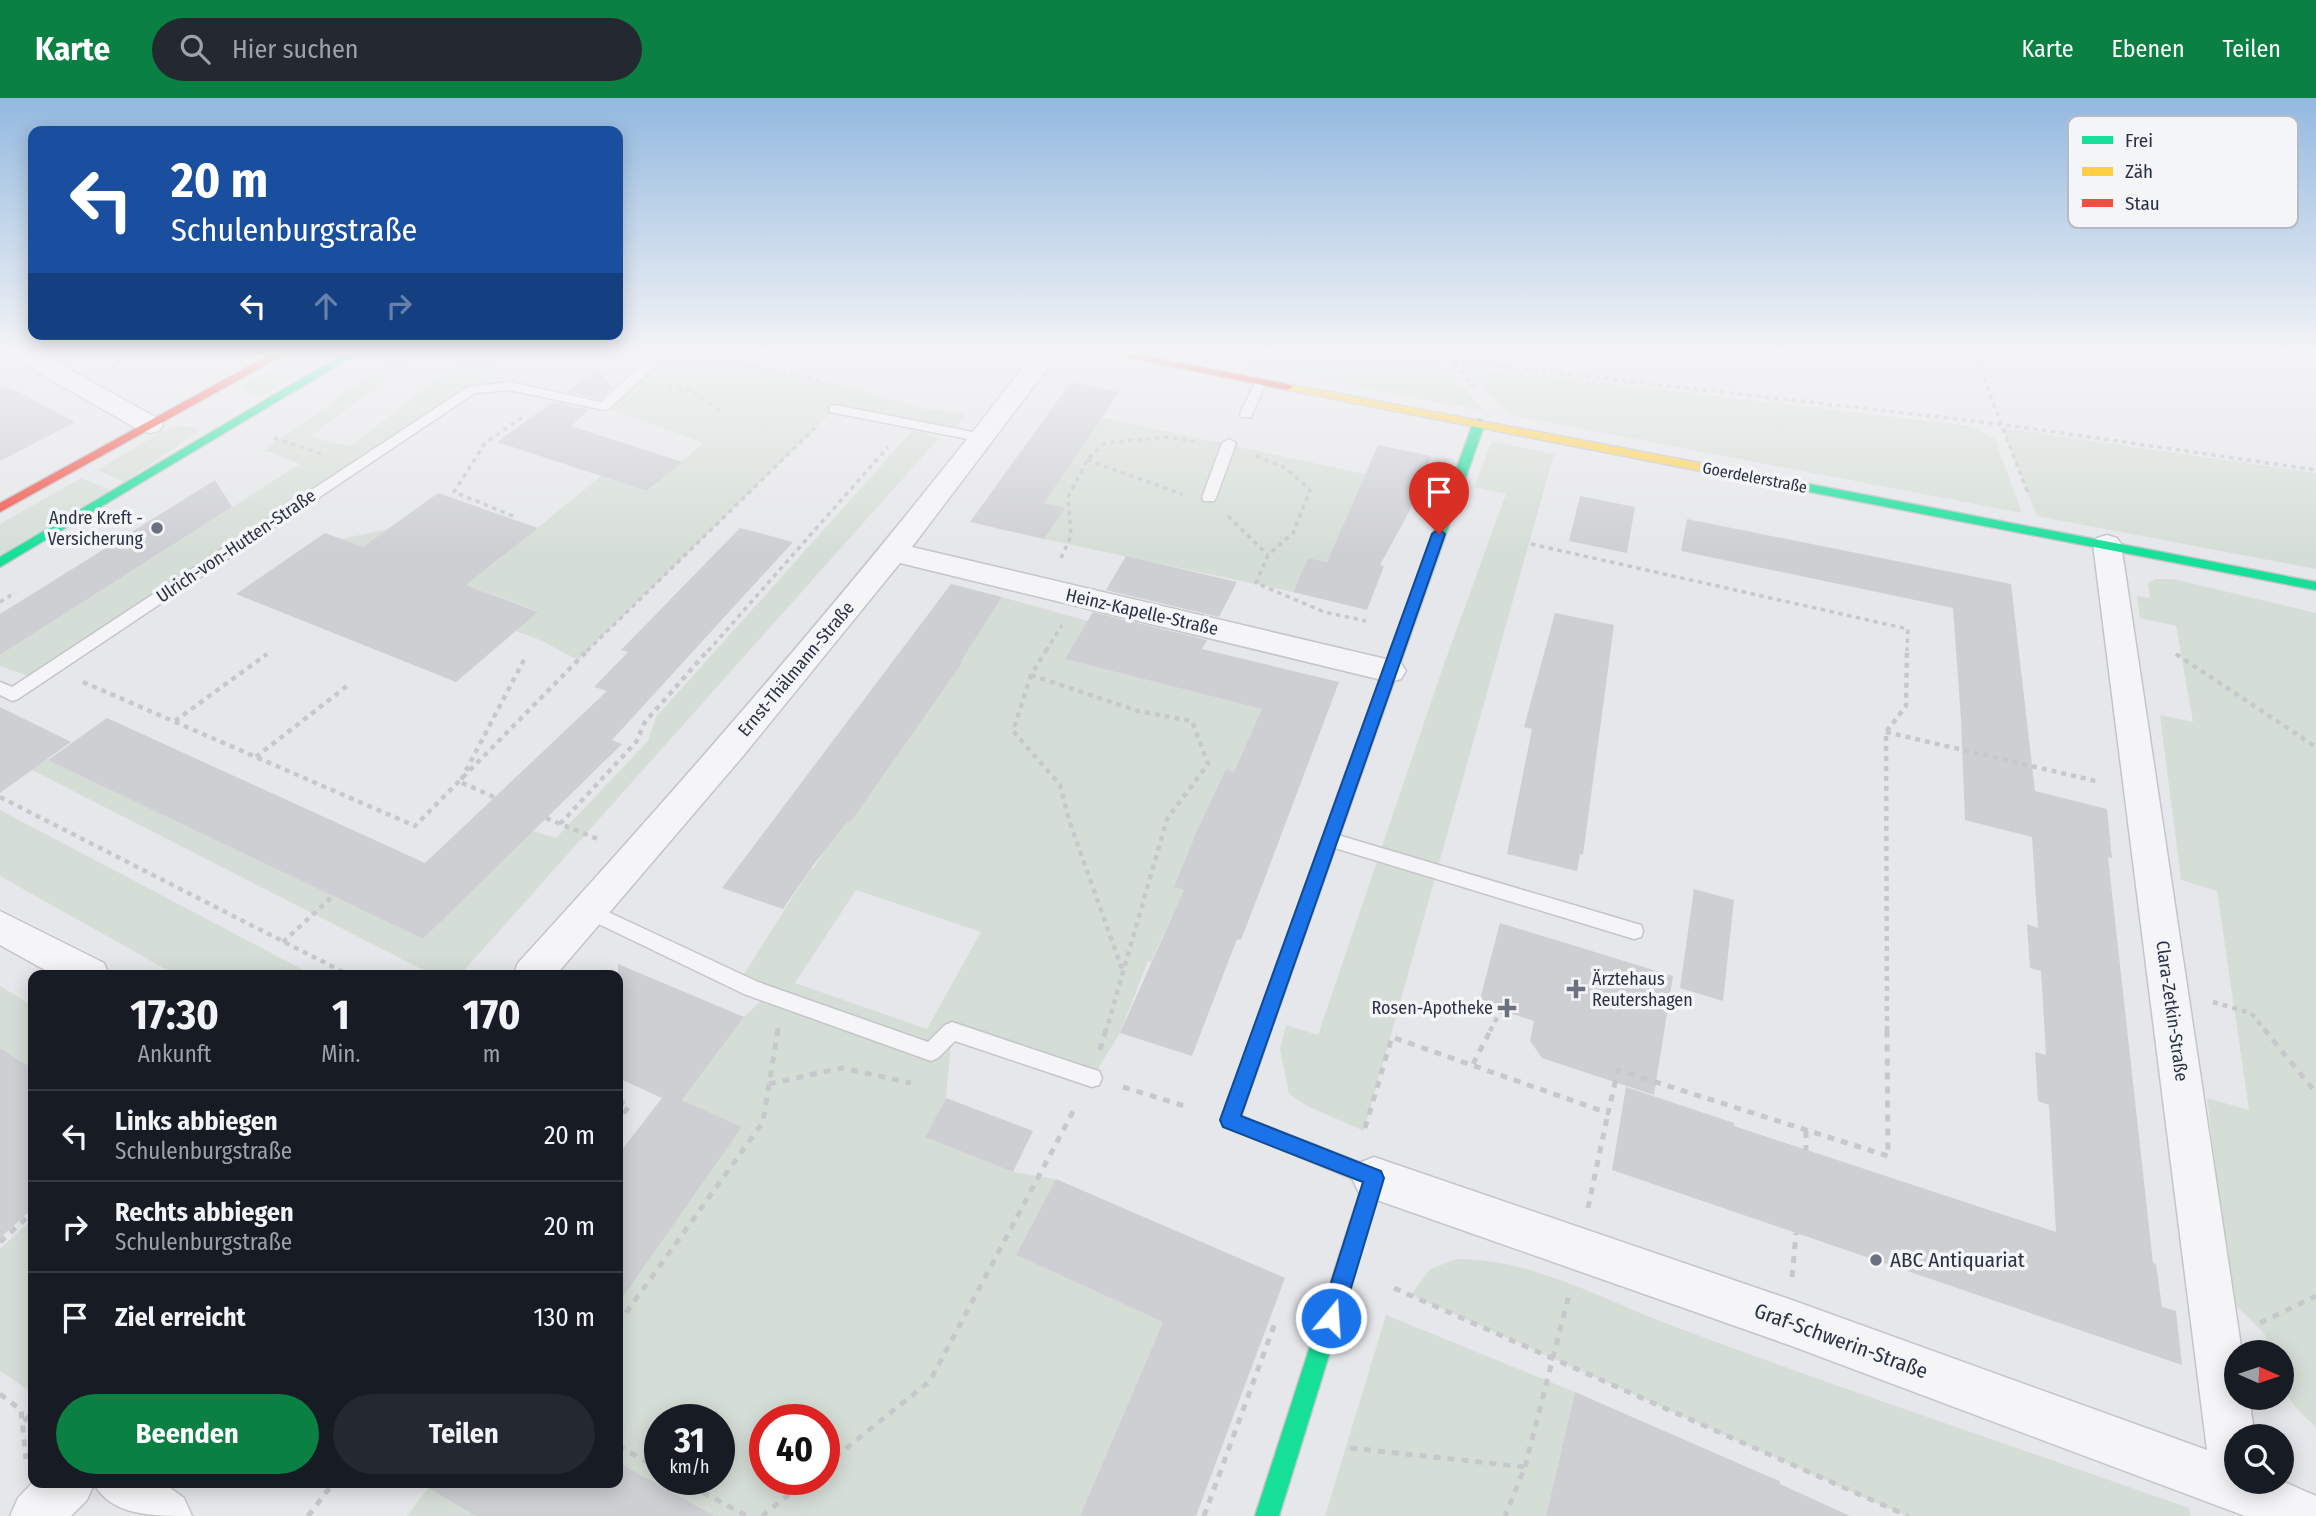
<!DOCTYPE html>
<html lang="de">
<meta charset="utf-8">
<style>
body{margin:0;font-family:"Fira Sans Condensed",sans-serif;background:#242831;color:#f1f3f6;height:100vh;display:flex;flex-direction:column;font-size:26px;white-space:nowrap}
*{box-sizing:border-box;margin:0}
p{font-size:23px;color:#9ea1a6}
.icon{flex:none;width:38px;height:38px;fill:none;stroke:currentColor;stroke-width:2;stroke-linecap:round;stroke-linejoin:round}
.map{position:relative;flex:1;overflow:hidden}
.panel{position:absolute;left:28px;top:872px;width:595px;height:518px;display:flex;flex-direction:column;background:#171b24;border-radius:14px;box-shadow:0 4px 18px #0003}
.panel>*{flex:none}
.guide{position:absolute;left:28px;top:28px;width:595px;height:214px;border-radius:14px;box-shadow:0 4px 18px #0003;background:#1a4fa0;color:#fff;overflow:hidden}
.needle{width:46px;rotate:93deg}
.tools{position:absolute;left:2224px;top:1242px;display:grid;gap:14px}
.tools a{display:grid;place-items:center;width:70px;height:70px;border-radius:50%;background:#171b24;box-shadow:0 4px 18px #0003;font-size:35px}
.speed{position:absolute;left:644px;top:1306px;display:flex;gap:14px;font-size:35px;font-weight:700;text-align:center}
.speed>*{display:grid;place-content:center;width:91px;height:91px;border-radius:50%;background:#171b24;box-shadow:0 4px 18px #0003;line-height:1}
.speed small{font-size:18px;font-weight:400}
.speed .limit{border:10px solid #d22;background:#fff;color:#111}
.pin{position:absolute;display:grid;place-items:center;width:60px;height:60px;color:#fff;margin:-72px -30px;border-radius:50% 50% 50% 0;rotate:-45deg;box-shadow:0 0 7px #0007}
.pin .icon{rotate:45deg}
.me{position:absolute;width:77px;margin:-38px;rotate:18deg;stroke-linejoin:round;filter:drop-shadow(0 0 5px #0008)}
.turn{display:flex;align-items:center;gap:24px;height:147px;padding:0 28px;font-size:32px}
.turn .icon{width:91px;height:91px;stroke-width:2.5}
.turn b{display:block;font-size:49px;line-height:60px}
.lanes{display:flex;align-items:center;height:66px;padding:0 28px;background:#0003;justify-content:center;gap:35px;direction:ltr}
.lanes .off{opacity:.35}
.eta{display:flex;justify-content:space-evenly;align-items:center;height:119px;text-align:center}
.eta b{font-size:42px;font-weight:700;line-height:49px}
.cta{display:flex;gap:14px;margin-top:auto;padding:14px 28px}
.cta a{flex:1;height:80px;border-radius:42px;background:#0b8043;color:#fff;font-size:28px;font-weight:700;line-height:80px;text-align:center}
.cta a+a{background:#242831;color:#f1f3f6}
ul{padding:0;list-style:none}
li{display:flex;align-items:center;gap:21px;height:91px;padding:0 28px;border-top:2px solid #363941}
li div{flex:1}
li b{display:block;font-size:26px}
li em{font-style:normal}
header{display:flex;align-items:center;gap:42px;box-sizing:border-box;height:98px;padding:0 35px;background:#0b8043;color:#fff}
header strong{font-size:33px}
nav{display:flex;gap:38px;margin-inline-start:auto;font-size:24px}
.search{width:490px;height:63px;background:#242831;display:flex;align-items:center;gap:18px;box-sizing:border-box;padding:0 24px;border-radius:38px;color:#9ea1a6;font-size:26px}
.map>svg:first-child{display:block}
</style>
<header>
<strong>Karte</strong>
<div class="search"><svg class="icon" aria-label="search" viewBox="0 0 24 24"><circle cx="10" cy="10" r="6"/><path d="M15 15l6 6"/></svg>Hier suchen</div>
<nav><a>Karte</a><a>Ebenen</a><a>Teilen</a></nav>
</header>
<div class="map">
<svg width="2316" height="1418" viewBox="0 0 2316 1418">
<rect width="100%" height="100%" fill="#e6e7ea"/>
<!-- green -->
<path fill="#d5ded6" fill-rule="evenodd" d="M 301,255 L 340,255 L 259,299 L 244,294 L 245,286 Z
M 403,255 L 422,255 L 310,339 L 350,348 L 464,261 L 510,271 L 483,291 L 472,292 L 36,581 L 0,568 L 0,557 L 300,366 L 264,352 Z
M 663,255 L 726,255 L 722,261 L 852,290 L 919,310 L 967,315 L 953,334 L 835,311 L 578,562 L 542,543 L 516,533 L 537,513 L 341,441 L 389,431 L 491,468 L 601,378 L 648,393 L 703,345 L 604,308 Z
M 1180,255 L 1428,255 L 1441,264 L 1485,313 Z
M 1461,268 L 1971,328 L 1995,341 L 2022,415 L 1510,317 Z
M 1100,319 L 1365,376 L 1327,464 L 1308,460 L 1293,494 L 1044,441 L 1064,410 L 1041,404 Z
M 178,328 L 198,330 L 197,334 L 125,384 L 97,372 L 165,332 Z
M 2002,330 L 2316,375 L 2316,471 L 2037,418 Z
M 913,332 L 939,340 L 460,877 L 433,877 L 32,672 L 48,661 L 423,841 L 533,733 L 556,740 L 648,643 L 656,619 Z
M 1492,343 L 1554,356 L 1364,1033 L 1307,1008 L 1289,996 L 1280,951 L 1286,927 L 1318,937 L 1444,566 L 1506,396 L 1474,389 Z
M 81,380 L 110,392 L 0,457 L 0,426 Z
M 2156,481 L 2173,481 L 2316,515 L 2316,1329 C 2286,1302 2282,1294 2282,1255 L 2270,1255 L 2265,1236 L 2232,1204 L 2207,1000 L 2249,1012 L 2217,793 L 2181,782 L 2160,617 L 2193,624 L 2176,528 L 2140,520 L 2137,498 L 2150,500 L 2148,485 Z
M 1002,499 L 1088,523 L 1066,561 L 1262,611 L 1237,675 L 1226,672 L 1174,789 L 1186,793 L 1174,820 L 1171,820 L 1151,864 L 1148,863 L 1120,935 L 1092,980 L 952,933 L 946,1000 L 925,1039 L 1013,1074 L 1056,1081 L 1016,1157 L 1163,1224 L 1080,1418 L 715,1418 L 618,1364 L 618,1206 L 742,1029 L 682,1002 L 744,919 L 768,896 L 739,884 L 811,770 L 813,771 L 844,723 L 850,725 L 963,564 L 958,562 ZM 856,792 L 981,834 L 927,931 L 795,885 ZM 660,1321 L 719,1321 L 719,1381 L 660,1381 ZM 765,1321 L 824,1321 L 824,1381 L 765,1381 Z
M 0,712 L 313,877 L 176,877 L 0,778 Z
M 0,888 L 33,908 L 33,971 L 0,950 Z
M 33,1120 L 33,1295 L 0,1273 L 0,1151 Z
M 1456,1161 C 1532,1160 1603,1202 1673,1228 C 1844,1292 2017,1349 2189,1410 L 2190,1418 L 1906,1418 L 1411,1197 L 1430,1171 Z
M 1386,1217 L 1575,1294 L 1546,1418 L 1325,1418 Z
M 428,1390 L 471,1416 L 475,1418 L 407,1418 Z"/>
<!-- building -->
<path fill="#cecfd3" d="M 598,271 L 613,290 L 600,301 L 566,294 Z
M 1071,284 L 1119,294 L 1044,405 L 1065,410 L 1044,441 L 970,424 Z
M 0,287 L 21,295 L 75,324 L 0,363 Z
M 553,304 L 589,312 L 571,328 L 682,364 L 647,393 L 497,344 Z
M 1378,347 L 1431,358 L 1409,414 L 1380,467 L 1384,468 L 1367,512 L 1293,494 L 1308,460 L 1327,464 Z
M 215,382 L 232,409 L 0,557 L 0,516 Z
M 438,395 L 538,430 L 466,487 L 538,514 L 456,584 L 236,496 L 325,435 L 363,449 Z
M 1580,398 L 1635,409 L 1627,455 L 1569,443 Z
M 1687,421 L 2011,486 L 2035,693 L 2107,711 L 2112,760 L 2108,759 L 2153,1165 L 2156,1166 L 2162,1209 L 2176,1213 L 2182,1267 L 1612,1072 L 1626,989 L 1734,1025 L 1734,1028 L 2056,1134 L 2049,1007 L 2038,1003 L 2035,954 L 2046,957 L 2041,873 L 2030,870 L 2027,826 L 2038,830 L 2032,739 L 1965,722 L 1961,621 L 1953,510 L 1681,453 Z
M 740,430 L 793,444 L 612,642 L 622,646 L 423,841 L 48,662 L 107,620 L 425,765 L 607,593 L 594,589 L 628,554 L 621,552 Z
M 1126,458 L 1237,484 L 1219,519 L 1106,492 Z
M 951,486 L 1002,499 L 961,563 L 963,564 L 850,725 L 847,724 L 811,770 L 783,811 L 722,790 Z
M 1093,514 L 1207,542 L 1202,551 L 1339,584 L 1263,785 L 1241,842 L 1237,841 L 1192,958 L 1120,935 L 1184,792 L 1174,789 L 1197,733 L 1226,671 L 1234,674 L 1262,611 L 1065,561 Z
M 1555,515 L 1614,527 L 1583,757 L 1580,756 L 1577,773 L 1507,756 L 1532,631 L 1524,629 Z
M 0,609 L 71,644 L 0,695 Z
M 1694,791 L 1734,802 L 1723,903 L 1680,890 Z
M 1500,825 L 1673,878 L 1654,997 L 1542,960 L 1530,943 L 1534,923 L 1479,905 Z
M 618,866 L 744,919 L 682,1002 L 742,1029 L 618,1206 L 618,1057 L 662,1000 L 618,980 Z
M 0,950 L 33,971 L 33,1110 L 0,1140 Z
M 946,1000 L 1033,1033 L 1013,1074 L 925,1039 Z
M 1056,1081 L 1285,1180 L 1196,1418 L 1080,1418 L 1163,1224 L 1016,1157 Z
M 1575,1294 L 1765,1377 L 1780,1383 L 1780,1386 L 1850,1418 L 1546,1418 Z
M 618,1364 L 715,1418 L 475,1418 L 418,1384 L 618,1384 Z"/>
<g fill="none" stroke-linecap="round" stroke-linejoin="round">
<!-- lane casing -->
<g stroke="#c4c5c8" stroke-width="3">
<path id="lane" d="M 655,255 L 669,255 L 609,311 L 604,312 L 510,292 L 475,295 L 18,601 L 12,603 L 0,597 L 0,584 L 12,589 L 468,289 L 510,284 L 601,304 Z
M 1261,280 L 1267,284 L 1252,316 L 1251,319 L 1241,319 L 1240,316 L 1255,284 Z
M 835,307 L 983,336 L 990,340 L 983,344 L 830,314 L 830,308 Z
M 1229,341 L 1236,345 L 1216,400 L 1214,403 L 1204,403 L 1202,400 L 1222,345 Z
M 1331,735 L 1634,825 L 1641,827 L 1643,833 L 1641,839 L 1634,841 L 1325,747 L 1322,742 L 1325,737 Z
M 589,805 L 758,884 L 928,944 L 945,927 L 952,924 L 1092,971 L 1099,973 L 1102,980 L 1099,987 L 1092,989 L 955,943 L 938,960 L 931,963 L 744,896 L 582,818 L 580,813 L 582,808 Z"/>
</g>
<!-- street casing -->
<g stroke="#c4c5c8" stroke-width="3">
<path id="street" d="M 10,255 L 40,255 L 159,321 L 163,327 L 159,333 L 150,335 L 141,333 L 13,260 Z
M 1034,255 L 1059,255 L 912,449 L 1390,562 L 1401,565 L 1406,573 L 1401,581 L 1390,584 L 900,465 L 743,658 L 556,877 L 513,877 L 518,865 C 698,668 872,467 1034,255 Z
M 2107,437 L 2117,440 L 2121,446 L 2242,1255 L 2236,1255 L 2236,1300 L 2249,1300 L 2255,1339 L 2236,1339 L 2236,1384 L 2282,1383 L 2316,1398 L 2316,1418 L 2245,1418 L 1789,1247 L 1374,1101 L 1359,1095 L 1352,1080 L 1359,1065 L 1374,1059 L 1789,1201 L 2207,1352 L 2093,446 L 2097,440 Z
M 0,813 L 104,865 L 109,877 L 54,877 L 0,847 Z
M 33,1384 L 162,1384 L 184,1400 L 192,1418 C 151,1418 112,1418 94,1386 L 87,1402 L 71,1418 L 10,1418 L 18,1400 Z"/>
</g>
<!-- fast casing -->
<g stroke="#c4c5c8" stroke-width="3">
<path id="fast" d="M 345,255 L 358,255 L 0,469 L 0,459 Z
M 1479,321 L 1485,325 L 1362,674 L 1354,680 L 1349,678 L 1346,674 L 1473,325 Z
M 1752,375 L 2316,484 L 2316,492 L 1748,382 L 1746,379 Z
M 1305,1043 L 1381,1073 L 1384,1080 L 1279,1418 L 1255,1418 L 1363,1085 L 1298,1058 L 1295,1052 L 1298,1046 Z"/>
</g>
<!-- slow casing -->
<g stroke="#c4c5c8" stroke-width="3">
<path id="slow" d="M 1287,286 L 1752,375 L 1758,379 L 1752,383 L 1283,291 L 1281,289 Z
M 1354,668 L 1362,674 L 1241,1018 L 1312,1046 L 1315,1052 L 1312,1058 L 1305,1061 L 1223,1028 L 1221,1022 L 1346,674 Z"/>
</g>
<!-- jam casing -->
<g stroke="#c4c5c8" stroke-width="3">
<path id="jam" d="M 273,255 L 287,255 L 0,414 L 0,405 Z
M 1107,255 L 1130,255 L 1287,286 L 1293,289 L 1287,292 Z"/>
</g>
<!-- path-far2 -->
<path stroke="#c7c8cc" stroke-width="3.5" stroke-dasharray="4.5 4.5" stroke-linecap="butt" d="M 693,255 L 826,284
M 1440,255 L 1452,263 L 1478,293
M 1974,255 L 2029,398
M 386,263 L 398,255
M 1452,263 L 2000,326 L 2316,372
M 111,269 L 136,255
M 668,289 L 686,290 L 720,313
M 274,340 L 322,356
M 1256,358 L 1286,370 L 1310,392 L 1293,435 L 1268,457 L 1256,485 L 1324,514 L 1366,523
M 1087,362 L 1182,396
M 513,418 L 454,394 L 485,345 L 524,318
M 1228,418 L 1268,457
M 1531,446 L 1908,531 L 1907,553
M 1061,460 L 1071,438 L 1068,399 L 1087,362 L 1105,345 L 1169,339 L 1200,345
M 0,504 L 11,497
M 587,553 L 815,330
M 708,553 L 888,349
M 1046,553 L 1062,527"/>
<!-- path-far1 -->
<path stroke="#c7c8cc" stroke-width="4.5" stroke-dasharray="5 5" stroke-linecap="butt" d="M 1047,551 L 1031,577 L 1013,633 L 1060,687 L 1069,722 L 1123,874
M 2176,556 L 2316,649
M 1031,577 L 1138,613 L 1192,623 L 1208,666 L 1167,721 L 1106,933
M 83,584 L 415,728 L 589,551
M 175,623 L 267,556
M 1886,634 L 2100,684
M 256,659 L 347,588
M 0,699 L 349,877
M 494,699 L 460,684 L 526,558
M 546,720 L 600,742
M 560,726 L 636,644 L 645,624 L 709,551
M 283,844 L 333,798
M 2213,904 L 2251,915 L 2266,933
M 778,933 L 778,930
M 1490,933 L 1501,912
M 1887,933 L 1886,634 L 1906,608 L 1907,551"/>
<!-- path -->
<path stroke="#c7c8cc" stroke-width="5" stroke-dasharray="7 7" stroke-linecap="butt" d="M 2264,931 L 2316,995
M 1100,952 L 1106,931
M 1473,966 L 1491,931
M 769,986 L 842,970 L 911,985
M 1123,989 L 1188,1009
M 618,1003 L 629,1008 L 618,1023
M 1365,1030 L 1392,939 L 1608,1015 L 1618,972 L 1888,1058 L 1887,931
M 1806,1033 L 1806,1052
M 1588,1110 L 1608,1015
M 0,1144 L 33,1114
M 1792,1179 L 1796,1135
M 1394,1190 L 1908,1418
M 2260,1225 L 2316,1198
M 618,1226 L 763,1024 L 778,931
M 0,1296 L 21,1312 L 26,1361
M 24,1323 L 33,1315
M 618,1348 L 660,1371
M 1350,1350 L 1525,1369 L 1505,1418
M 824,1368 L 930,1283 L 1076,1008
M 1525,1369 L 1570,1193
M 678,1381 L 747,1418
M 308,1418 L 334,1384
M 762,1418 L 808,1381
M 1204,1418 L 1275,1225"/>
<!-- lane -->
<use href="#lane" fill="#f5f5f7" fill-rule="evenodd"/>
<!-- street -->
<use href="#street" fill="#f5f5f7" fill-rule="evenodd"/>
<!-- fast -->
<use href="#fast" fill="#16e098" fill-rule="evenodd"/>
<!-- slow -->
<use href="#slow" fill="#ffcf43" fill-rule="evenodd"/>
<!-- jam -->
<use href="#jam" fill="#f24e42" fill-rule="evenodd"/>
</g>
<!-- sky -->
<linearGradient id="sky" x2="0" y2="1"><stop stop-color="#93b9e0"/><stop offset="0.56" stop-color="#f4f4f6"/><stop offset="1" stop-color="#f4f4f6" stop-opacity="0"/></linearGradient>
<rect width="2316" height="454" fill="url(#sky)"/>
<!-- route -->
<path fill="#1a73e8" stroke="#114b97" stroke-width="2" d="M 1439,431 L 1445,436 L 1241,1018 L 1381,1073 L 1384,1080 L 1342,1220 L 1339,1228 L 1331,1231 L 1324,1228 L 1320,1220 L 1363,1084 L 1223,1029 L 1220,1022 L 1432,436 Z"/>
<!-- markers -->
<g fill="#6c717f" stroke="#f4f5f9" stroke-width="2.5">
<circle cx="157" cy="430" r="7"/>
<path d="M1572.5 880.5h7v7h7v7h-7v7h-7v-7h-7v-7h7z"/>
<path d="M1503.5 899.5h7v7h7v7h-7v7h-7v-7h-7v-7h7z"/>
<circle cx="1876" cy="1162" r="7"/>
</g>
<g text-anchor="middle" stroke-width="7" stroke-linejoin="round" paint-order="stroke">
<!-- far-street labels -->
<g font-size="16" fill="#2b3245" stroke="#f4f5f9">
<text transform="translate(1755 379) rotate(11)" y="6">Goerdelerstraße</text>
</g>
<!-- poi labels -->
<g font-size="18" fill="#2b3245" stroke="#f4f5f9" text-anchor="end">
<text x="143" y="426">Andre Kreft -<tspan x="143" dy="21">Versicherung</tspan></text>
<text x="1592" y="887" text-anchor="start">Ärztehaus<tspan x="1592" dy="21">Reutershagen</tspan></text>
<text x="1493" y="916">Rosen-Apotheke</text>
</g>
<!-- street labels -->
<g font-size="18" fill="#2b3245" stroke="#f4f5f9">
<text transform="translate(236 448) rotate(-34)" y="6">Ulrich-von-Hutten-Straße</text>
<text transform="translate(1142 514) rotate(13)" y="6">Heinz-Kapelle-Straße</text>
<text transform="translate(796 571) rotate(-50)" y="6">Ernst-Thälmann-Straße</text>
<text transform="translate(2172 913) rotate(82)" y="6">Clara-Zetkin-Straße</text>
</g>
<!-- near-poi labels -->
<g font-size="21" fill="#2b3245" stroke="#f4f5f9" text-anchor="start">
<text x="1890" y="1169">ABC Antiquariat</text>
</g>
<!-- near-street labels -->
<g font-size="21" fill="#2b3245" stroke="#f4f5f9">
<text transform="translate(1841 1243) rotate(20)" y="7">Graf-Schwerin-Straße</text>
</g>
</g>
<!-- legend -->
<rect x="2068" y="18" width="230" height="112" rx="10" fill="#f4f5f9" stroke="#b8bac3" stroke-width="2"/>
<rect x="2082" y="38" width="31" height="8" fill="#16e098"/>
<rect x="2082" y="69" width="31" height="9" fill="#ffcf43"/>
<rect x="2082" y="101" width="31" height="8" fill="#f24e42"/>
<g font-size="19" fill="#2b3245">
<text x="2125" y="49">Frei</text>
<text x="2125" y="80">Zäh</text>
<text x="2125" y="112">Stau</text>
</g>
</svg>
<div class="tools">
<a><svg class="needle" viewBox="-14 -14 28 28"><path d="M0-13l5 13h-10z" fill="#e53935"/><path d="M0 13l5-13h-10z" fill="#9ea1a6"/></svg></a>
<a><svg class="icon" aria-label="search" viewBox="0 0 24 24"><circle cx="10" cy="10" r="6"/><path d="M15 15l6 6"/></svg></a>
</div>
<div class="speed"><div>31<small>km/h</small></div><div class="limit">40</div></div>
<div class="pin" style="left:1439px;top:436px;background:#d93025"><svg class="icon" aria-label="arrive" viewBox="0 0 24 24"><path d="M6 21V4h12l-3 4 3 4H6"/></svg></div>
<svg class="me" style="left:1331px;top:1220px" viewBox="-20 -20 40 40"><circle r="17" fill="#1a73e8" stroke="#fff" stroke-width="3"/><path d="M0-11L8 9 0 5-8 9z" fill="#fff"/></svg>
<div class="guide">
<div class="turn"><svg class="icon" aria-label="left" viewBox="0 0 24 24"><path d="M17 20v-9H6M10 6l-5 5 5 5"/></svg><div><b>20 m</b>Schulenburgstraße</div></div>
<div class="lanes"><svg class="icon" aria-label="left" viewBox="0 0 24 24"><path d="M17 20v-9H6M10 6l-5 5 5 5"/></svg><svg class="icon off" aria-label="ahead" viewBox="0 0 24 24"><path d="M12 20V5M6 11l6-6 6 6"/></svg><svg class="icon off" aria-label="right" viewBox="0 0 24 24"><path d="M7 20v-9h11M14 6l5 5-5 5"/></svg></div>
</div>
<section class="panel">
<div class="eta">
<div><b>17:30</b><p>Ankunft</p></div>
<div><b>1</b><p>Min.</p></div>
<div><b>170</b><p>m</p></div>
</div>
<ul>
<li><svg class="icon" aria-label="left" viewBox="0 0 24 24"><path d="M17 20v-9H6M10 6l-5 5 5 5"/></svg><div><b>Links abbiegen</b><p>Schulenburgstraße</p></div><em>20 m</em></li>
<li><svg class="icon" aria-label="right" viewBox="0 0 24 24"><path d="M7 20v-9h11M14 6l5 5-5 5"/></svg><div><b>Rechts abbiegen</b><p>Schulenburgstraße</p></div><em>20 m</em></li>
<li><svg class="icon" aria-label="arrive" viewBox="0 0 24 24"><path d="M6 21V4h12l-3 4 3 4H6"/></svg><div><b>Ziel erreicht</b></div><em>130 m</em></li>
</ul>
<div class="cta"><a>Beenden</a><a>Teilen</a></div>
</section>
</div>
